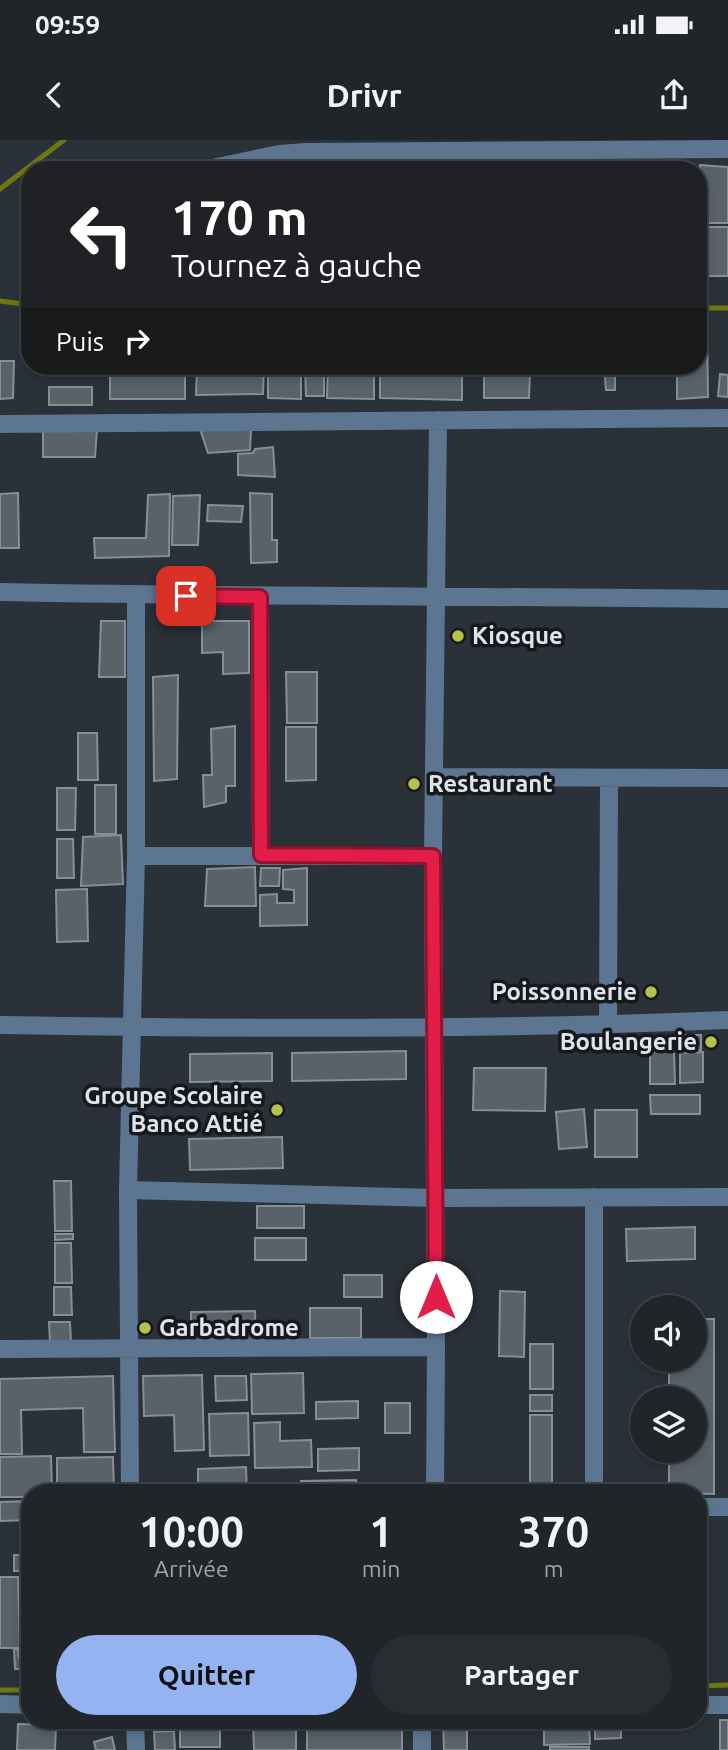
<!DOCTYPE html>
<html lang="fr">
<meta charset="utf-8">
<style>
body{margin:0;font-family:Ubuntu,sans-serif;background:#282d32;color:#f1f3f6;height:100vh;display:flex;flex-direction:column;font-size:26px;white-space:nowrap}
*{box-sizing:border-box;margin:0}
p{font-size:23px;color:#a2a5a8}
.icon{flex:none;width:38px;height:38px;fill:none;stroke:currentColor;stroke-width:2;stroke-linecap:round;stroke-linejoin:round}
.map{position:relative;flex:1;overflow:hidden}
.panel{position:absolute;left:21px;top:1344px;width:686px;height:245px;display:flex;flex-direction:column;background:#20252a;border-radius:28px;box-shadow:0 4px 10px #0003,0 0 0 2px #3d4247}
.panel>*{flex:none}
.top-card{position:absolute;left:21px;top:21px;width:686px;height:214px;border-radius:28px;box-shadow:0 4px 10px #0003,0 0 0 2px #3d4247;background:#202124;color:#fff;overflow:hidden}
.fabs{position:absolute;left:630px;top:1155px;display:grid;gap:14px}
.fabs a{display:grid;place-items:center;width:77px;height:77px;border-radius:50%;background:#20252a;box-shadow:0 4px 10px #0003,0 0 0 2px #3d4247;font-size:35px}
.pin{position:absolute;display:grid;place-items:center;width:60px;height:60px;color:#fff;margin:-30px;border-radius:14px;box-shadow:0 4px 10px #0006}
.me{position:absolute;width:77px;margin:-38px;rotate:0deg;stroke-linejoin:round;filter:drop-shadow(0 0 5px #0008)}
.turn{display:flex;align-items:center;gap:24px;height:147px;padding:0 35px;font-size:32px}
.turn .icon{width:91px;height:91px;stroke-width:2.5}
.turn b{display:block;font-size:49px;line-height:60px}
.then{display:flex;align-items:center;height:66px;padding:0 35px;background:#0003;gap:14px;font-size:26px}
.eta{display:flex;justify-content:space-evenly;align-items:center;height:119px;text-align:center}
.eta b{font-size:42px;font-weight:700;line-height:49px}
.action{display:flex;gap:14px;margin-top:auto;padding:14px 35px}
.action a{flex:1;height:80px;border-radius:42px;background:#95b2f1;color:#111;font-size:28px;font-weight:700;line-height:80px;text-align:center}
.action a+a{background:#282d32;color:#f1f3f6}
.status{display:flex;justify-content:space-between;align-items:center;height:49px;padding:0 35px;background:#20252a;direction:ltr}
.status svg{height:19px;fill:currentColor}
header{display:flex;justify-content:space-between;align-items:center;height:91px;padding:0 35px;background:#20252a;font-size:32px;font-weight:700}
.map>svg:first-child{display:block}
</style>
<div class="status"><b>09:59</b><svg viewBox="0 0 49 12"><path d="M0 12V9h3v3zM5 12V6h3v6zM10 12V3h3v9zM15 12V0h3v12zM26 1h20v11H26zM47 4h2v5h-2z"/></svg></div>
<header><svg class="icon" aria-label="back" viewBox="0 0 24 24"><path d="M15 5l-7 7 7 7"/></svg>Drivr<svg class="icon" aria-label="share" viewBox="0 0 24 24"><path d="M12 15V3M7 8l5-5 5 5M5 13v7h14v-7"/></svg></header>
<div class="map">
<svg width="728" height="1610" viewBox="0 0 728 1610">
<rect width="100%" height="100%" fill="#2a3138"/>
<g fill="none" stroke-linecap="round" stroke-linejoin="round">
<!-- stream -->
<path stroke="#6f7612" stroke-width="5" d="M 0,49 L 64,0
M 0,161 L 30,165
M 698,168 L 728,168
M 698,1546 L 728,1545
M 0,1550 L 30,1550"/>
</g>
<!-- building -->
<path fill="#596169" stroke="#868f98" stroke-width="2" d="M 311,25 L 332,25 L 332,30 L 311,30 Z
M 359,25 L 373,25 L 373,30 L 359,30 Z
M 660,25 L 695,25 L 695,30 L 660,30 Z
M 700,25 L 728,27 L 728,83 L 700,83 Z
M 399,26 L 398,30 L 375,30 L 375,27 Z
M 414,27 L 440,27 L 440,30 L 414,30 Z
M 516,27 L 544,27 L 544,30 L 516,30 Z
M 700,87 L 728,87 L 728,136 L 699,136 Z
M 698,178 L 707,178 L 708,257 L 677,259 L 677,226 L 698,226 Z
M 0,221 L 14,221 L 13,258 L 0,259 Z
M 110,226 L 185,226 L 185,259 L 110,259 Z
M 197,226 L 264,226 L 263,254 L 196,255 Z
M 268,226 L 301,226 L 301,259 L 268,258 Z
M 305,226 L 324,226 L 324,256 L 306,256 Z
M 328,226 L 374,226 L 374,259 L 327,258 Z
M 380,226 L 462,228 L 462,260 L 380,258 Z
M 484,226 L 511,226 L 512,234 L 530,233 L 529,258 L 484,258 Z
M 604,226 L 615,226 L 615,250 L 606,250 Z
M 720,234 L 728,235 L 728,257 L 718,256 Z
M 49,247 L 92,247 L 92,265 L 49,265 Z
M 43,288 L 97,290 L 95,317 L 43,317 Z
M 200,289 L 251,290 L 250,310 L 208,313 Z
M 273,307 L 275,337 L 238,335 L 238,314 L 253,313 L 255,309 Z
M 18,353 L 19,408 L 0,408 L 0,354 Z
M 250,353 L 272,354 L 272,400 L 277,400 L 277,422 L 251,423 Z
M 170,354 L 169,416 L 95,418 L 94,398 L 146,398 L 148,355 Z
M 200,355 L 198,405 L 172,405 L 173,356 Z
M 208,365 L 243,366 L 241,382 L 207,381 Z
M 101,481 L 125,481 L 125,537 L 99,537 Z
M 202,481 L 249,481 L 249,533 L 223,534 L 223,512 L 202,513 Z
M 286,532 L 317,532 L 317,583 L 287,583 Z
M 178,535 L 177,639 L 154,641 L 153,537 Z
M 235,586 L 235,646 L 226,646 L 226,662 L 204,667 L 203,635 L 212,635 L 211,589 Z
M 286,587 L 316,587 L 316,640 L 286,641 Z
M 78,593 L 97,593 L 98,640 L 78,640 Z
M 95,645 L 116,645 L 116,694 L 95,694 Z
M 57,648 L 76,648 L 75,690 L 57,690 Z
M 121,695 L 123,744 L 81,746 L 83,697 Z
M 57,699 L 73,699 L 74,738 L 57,738 Z
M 255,727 L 256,766 L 205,766 L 207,729 Z
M 261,728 L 280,728 L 279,746 L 260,746 Z
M 307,728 L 307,785 L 260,786 L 260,755 L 277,754 L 277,763 L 294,763 L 294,750 L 283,749 L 283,730 Z
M 87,749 L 88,801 L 57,802 L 56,750 Z
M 678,895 L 701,895 L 701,910 L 678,910 Z
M 406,911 L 406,939 L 292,941 L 292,913 Z
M 650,912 L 674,912 L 675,944 L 650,944 Z
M 703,912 L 703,942 L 680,943 L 680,913 Z
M 272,913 L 272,941 L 190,942 L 190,914 Z
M 474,928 L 546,928 L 545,971 L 473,970 Z
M 650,955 L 700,955 L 700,974 L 651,974 Z
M 584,969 L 587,1007 L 559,1009 L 556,972 Z
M 595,970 L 637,970 L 637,1017 L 595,1017 Z
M 282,997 L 283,1028 L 190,1030 L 189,999 Z
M 54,1041 L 71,1041 L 72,1091 L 55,1091 Z
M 257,1066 L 304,1066 L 304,1088 L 257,1088 Z
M 695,1087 L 695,1119 L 627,1121 L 626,1089 Z
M 55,1094 L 73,1094 L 73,1099 L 55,1100 Z
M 255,1098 L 306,1098 L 306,1120 L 255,1120 Z
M 55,1103 L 71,1103 L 72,1143 L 55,1143 Z
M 344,1135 L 382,1135 L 382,1157 L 344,1157 Z
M 54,1147 L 71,1147 L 72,1175 L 54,1175 Z
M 500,1151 L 525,1152 L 524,1217 L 499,1216 Z
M 310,1168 L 361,1168 L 361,1198 L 310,1198 Z
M 255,1171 L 256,1200 L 191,1201 L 191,1172 Z
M 695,1179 L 714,1179 L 714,1354 L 669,1353 L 669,1311 L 695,1311 L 695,1258 L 669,1258 L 669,1220 L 695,1220 Z
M 49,1182 L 70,1182 L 71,1203 L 50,1203 Z
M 164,1185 L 188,1185 L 188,1196 L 164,1196 Z
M 530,1204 L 553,1204 L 553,1249 L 530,1249 Z
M 303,1233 L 304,1273 L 252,1274 L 251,1234 Z
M 202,1235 L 204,1310 L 175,1311 L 174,1275 L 144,1276 L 143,1236 Z
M 113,1236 L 115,1312 L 84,1312 L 83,1268 L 21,1270 L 22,1314 L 0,1314 L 0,1239 Z
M 215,1236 L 246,1236 L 247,1260 L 216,1261 Z
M 530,1255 L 552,1255 L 552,1271 L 530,1271 Z
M 358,1261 L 358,1278 L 316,1279 L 316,1262 Z
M 385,1263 L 410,1263 L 410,1293 L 385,1293 Z
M 248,1273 L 249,1315 L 210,1316 L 209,1274 Z
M 530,1275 L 552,1275 L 552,1350 L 530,1350 Z
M 280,1282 L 280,1301 L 311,1300 L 312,1327 L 255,1328 L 254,1283 Z
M 359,1308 L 359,1330 L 318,1331 L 318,1309 Z
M 51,1316 L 52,1353 L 30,1353 L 30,1357 L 0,1357 L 0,1317 Z
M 113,1317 L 114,1353 L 57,1353 L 57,1318 Z
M 246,1327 L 247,1353 L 198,1353 L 198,1329 Z
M 356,1340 L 357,1353 L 301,1353 L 301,1341 Z
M 30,1361 L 30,1380 L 0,1381 L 0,1362 Z
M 14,1415 L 30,1415 L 30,1431 L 14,1431 Z
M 0,1437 L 18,1437 L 20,1508 L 0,1508 Z
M 14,1509 L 18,1509 L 19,1518 L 30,1518 L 30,1529 L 15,1529 Z
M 443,1580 L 467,1580 L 467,1610 L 444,1610 Z
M 720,1580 L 728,1580 L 728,1610 L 720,1610 Z
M 180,1583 L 220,1583 L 220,1607 L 180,1607 Z
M 18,1584 L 56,1585 L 55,1610 L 17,1610 Z
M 253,1584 L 296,1584 L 296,1610 L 254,1610 Z
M 544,1585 L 589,1585 L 590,1604 L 544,1605 Z
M 595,1585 L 621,1585 L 621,1598 L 595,1599 Z
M 307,1590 L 402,1590 L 402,1610 L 307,1610 Z
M 174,1591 L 175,1610 L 155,1610 L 154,1592 Z
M 112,1597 L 115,1610 L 96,1610 L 94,1602 Z
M 550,1607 L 589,1607 L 589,1610 L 550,1610 Z"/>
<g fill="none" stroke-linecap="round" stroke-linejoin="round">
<!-- minor -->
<path stroke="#5c7691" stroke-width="18" d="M 203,30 L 279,14 L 306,12 L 728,9
M 0,284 L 728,278
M 0,452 C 243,457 485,456 728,459
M 260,457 L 261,715
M 434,637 L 728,638
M 136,716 L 433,716
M 0,885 C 243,889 486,890 728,880
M 608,885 L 609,638
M 128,1050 L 436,1058 L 728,1057
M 0,1209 L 436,1207
M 130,1353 L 128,1050 L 136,716 L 136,455
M 435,1353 L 436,1207 L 433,716 L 438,280
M 594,1353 L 594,1057
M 698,1367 L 728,1367
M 0,1564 L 30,1565
M 698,1565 L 728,1565
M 135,1580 L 136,1610
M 422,1580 L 422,1610"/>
</g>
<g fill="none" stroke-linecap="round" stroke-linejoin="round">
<!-- route casing -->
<g stroke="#92132f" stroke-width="18">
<path id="route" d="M 186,456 L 260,457 L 261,715 L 433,716 L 436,1157"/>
</g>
<!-- route -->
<use href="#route" stroke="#e11d48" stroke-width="12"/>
</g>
<!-- markers -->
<g fill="#b6c149" stroke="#15181c" stroke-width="2.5">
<circle cx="458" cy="496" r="7"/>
<circle cx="414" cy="644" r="7"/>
<circle cx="651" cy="852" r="7"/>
<circle cx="711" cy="902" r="7"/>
<circle cx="277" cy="970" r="7"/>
<circle cx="145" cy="1188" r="7"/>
</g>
<g text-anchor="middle" stroke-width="7" stroke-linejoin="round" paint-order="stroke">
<!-- poi labels -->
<g font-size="24" font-weight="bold" fill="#e0e4e9" stroke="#15181c" text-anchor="start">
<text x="472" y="504">Kiosque</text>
<text x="428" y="652">Restaurant</text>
<text x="637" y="860" text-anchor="end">Poissonnerie</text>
<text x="697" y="910" text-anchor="end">Boulangerie</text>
<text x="263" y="964" text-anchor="end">Groupe Scolaire<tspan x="263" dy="28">Banco Attié</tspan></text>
<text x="159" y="1196">Garbadrome</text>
</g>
</g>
</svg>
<div class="fabs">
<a><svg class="icon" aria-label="sound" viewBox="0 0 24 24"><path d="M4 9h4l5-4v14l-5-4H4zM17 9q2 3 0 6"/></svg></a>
<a><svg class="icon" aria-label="layers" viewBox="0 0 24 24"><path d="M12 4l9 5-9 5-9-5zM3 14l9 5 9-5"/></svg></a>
</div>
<div class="pin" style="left:186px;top:456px;background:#d93025"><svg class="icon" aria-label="arrive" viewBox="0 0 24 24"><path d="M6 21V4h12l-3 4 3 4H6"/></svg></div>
<svg class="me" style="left:436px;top:1157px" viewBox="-20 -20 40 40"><circle r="19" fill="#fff"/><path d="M0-13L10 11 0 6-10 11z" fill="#e11d48"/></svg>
<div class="top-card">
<div class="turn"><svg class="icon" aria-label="left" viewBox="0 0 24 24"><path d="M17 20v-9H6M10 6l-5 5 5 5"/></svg><div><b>170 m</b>Tournez à gauche</div></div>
<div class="then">Puis<svg class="icon" aria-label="right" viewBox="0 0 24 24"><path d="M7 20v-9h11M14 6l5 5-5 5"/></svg></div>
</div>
<section class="panel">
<div class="eta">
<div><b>10:00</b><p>Arrivée</p></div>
<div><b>1</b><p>min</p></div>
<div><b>370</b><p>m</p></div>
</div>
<div class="action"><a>Quitter</a><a>Partager</a></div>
</section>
</div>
